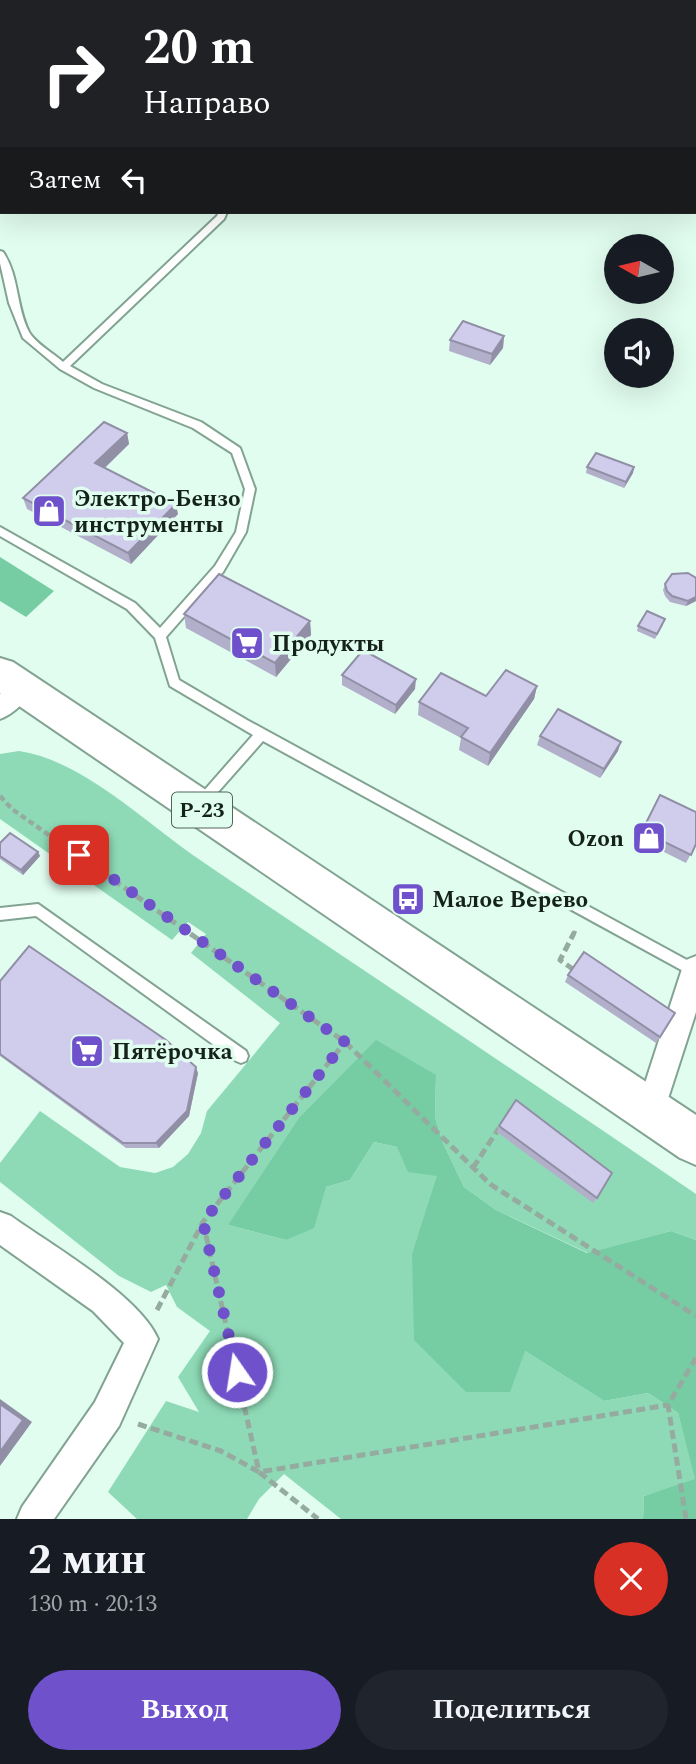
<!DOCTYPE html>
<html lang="ru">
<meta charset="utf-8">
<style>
body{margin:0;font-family:Spectral,serif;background:#20242c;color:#f1f3f6;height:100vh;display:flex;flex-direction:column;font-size:26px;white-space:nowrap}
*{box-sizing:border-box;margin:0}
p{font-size:23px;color:#9ea1a6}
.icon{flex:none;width:38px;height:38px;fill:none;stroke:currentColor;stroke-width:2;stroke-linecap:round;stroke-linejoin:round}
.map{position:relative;height:1519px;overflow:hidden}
.details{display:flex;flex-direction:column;background:#171b24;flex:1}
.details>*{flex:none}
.hud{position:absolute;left:0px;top:0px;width:696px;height:214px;box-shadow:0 7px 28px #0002;background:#202124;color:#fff;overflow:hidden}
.needle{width:46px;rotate:278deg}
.buttons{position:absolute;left:604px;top:234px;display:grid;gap:14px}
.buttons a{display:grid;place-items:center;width:70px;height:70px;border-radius:50%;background:#171b24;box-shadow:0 7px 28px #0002;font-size:35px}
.pin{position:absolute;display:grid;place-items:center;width:60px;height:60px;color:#fff;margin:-30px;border-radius:14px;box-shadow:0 4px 10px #0006}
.me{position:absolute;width:77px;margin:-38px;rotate:347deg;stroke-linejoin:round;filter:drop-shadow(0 0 5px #0008)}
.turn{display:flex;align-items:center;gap:24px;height:147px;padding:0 28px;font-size:32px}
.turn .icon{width:91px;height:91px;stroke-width:2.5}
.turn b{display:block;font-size:49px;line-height:60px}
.then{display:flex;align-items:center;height:66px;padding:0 28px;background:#0003;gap:14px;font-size:26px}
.round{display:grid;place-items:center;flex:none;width:74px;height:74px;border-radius:37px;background:#20242c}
.headline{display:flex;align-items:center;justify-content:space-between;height:119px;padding:0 28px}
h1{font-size:42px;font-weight:700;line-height:52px}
.button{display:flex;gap:14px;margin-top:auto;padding:14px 28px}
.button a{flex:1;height:80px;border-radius:42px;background:#6e51cb;color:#fff;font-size:28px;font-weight:700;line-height:80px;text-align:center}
.button a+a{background:#20242c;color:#f1f3f6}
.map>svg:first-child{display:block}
</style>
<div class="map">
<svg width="696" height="1519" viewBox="0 0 696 1519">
<rect width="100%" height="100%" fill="#e1fdef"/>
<!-- green -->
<path fill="#8edab6" d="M 19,751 C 83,760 149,826 203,862 C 367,973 532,1082 696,1194 L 696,1240 L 671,1231 L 588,1253 L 496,1210 L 464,1187 L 443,1143 L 435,1117 L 436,1075 L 228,1225 L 286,1240 L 326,1187 L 350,1180 L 374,1142 L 397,1147 L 438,1176 L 412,1253 L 525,1351 L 604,1401 L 648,1393 L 678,1413 L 696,1480 L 644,1496 L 643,1519 L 341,1519 L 284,1474 L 259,1499 L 247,1519 L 137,1519 L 108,1492 L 166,1401 L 199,1412 L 178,1377 L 210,1331 L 177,1307 L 166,1285 L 151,1292 L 119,1276 L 0,1182 L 0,1163 L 40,1111 L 120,1167 L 155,1173 L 173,1167 L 188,1154 L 201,1133 L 207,1111 L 280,1023 L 191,953 L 206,934 L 188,922 L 172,940 L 0,819 L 0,754 Z"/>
<!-- forest -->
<path fill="#76cda4" d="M 0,557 L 54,591 L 26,617 L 0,601 Z
M 376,1040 L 436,1075 L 435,1117 L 443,1143 L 464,1187 L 496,1210 L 587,1253 L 671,1231 L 696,1240 L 696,1519 L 643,1519 L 644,1496 L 695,1479 L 678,1413 L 648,1393 L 604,1401 L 525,1351 L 510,1392 L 466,1392 L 414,1340 L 412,1253 L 437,1176 L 408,1172 L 397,1147 L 374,1142 L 350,1180 L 326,1187 L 314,1228 L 286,1240 L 228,1225 L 299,1118 Z"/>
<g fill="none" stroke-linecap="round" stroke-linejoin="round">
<!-- service casing -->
<g stroke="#82a392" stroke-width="4">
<path id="service" d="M 0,72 L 2,72 L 2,77 L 0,77 Z
M 695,101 L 696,101 L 696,105 L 695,105 Z
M 219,212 L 227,212 L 224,219 L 70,366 L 102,384 L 201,422 L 240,448 L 255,489 L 246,532 L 223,572 L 166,637 L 179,680 L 247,720 L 696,965 L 696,978 L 263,741 L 203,809 L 199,810 L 195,809 L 193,805 L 195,801 L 253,735 L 170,686 L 155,638 L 127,609 L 0,536 L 0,527 L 135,603 L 160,628 L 215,566 L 236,532 L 245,489 L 232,453 L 193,428 L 94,388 L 60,369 L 23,338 L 9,303 L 0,263 L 0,251 L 3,252 C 19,275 16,307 29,332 C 35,343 53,353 63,362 L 217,216 Z
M 38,904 L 246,1051 L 248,1056 L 246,1061 L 241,1063 L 236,1061 L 36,916 L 0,920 L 0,908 Z"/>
</g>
<!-- minor casing -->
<g stroke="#82a392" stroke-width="4">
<path id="minor" d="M 22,678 L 30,681 L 34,688 C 27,701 13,714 0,719 L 0,694 L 14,681 Z
M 696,956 L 696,1012 L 664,1111 L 660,1121 L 650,1125 L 640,1121 L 636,1111 L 682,969 L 686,960 Z
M 0,1212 L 11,1216 C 51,1245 139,1295 158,1339 L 119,1426 L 54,1519 L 17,1519 L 22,1507 L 95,1402 L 124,1343 L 93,1311 L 0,1245 Z"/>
</g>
<!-- primary casing -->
<g stroke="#82a392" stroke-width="4">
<path id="primary" d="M 0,658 L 13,662 L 696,1115 L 696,1165 L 680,1158 L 0,693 Z"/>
</g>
<!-- path-far1 -->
<path stroke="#95aba0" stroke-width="4.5" stroke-dasharray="6 3.5" stroke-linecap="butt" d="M 0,796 L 12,809 L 104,874"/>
<!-- path -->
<path stroke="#95aba0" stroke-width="5" stroke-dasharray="9 4.5" stroke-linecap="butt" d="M 102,872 L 345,1042 L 490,1184 L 696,1316
M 576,934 L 574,933 L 560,960 L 577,972
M 473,1168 L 499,1128
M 203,1222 L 259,1472 L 318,1519
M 157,1310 L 203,1222 L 345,1042
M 138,1424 L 221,1451 L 259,1472 L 668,1405
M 686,1519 L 668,1405 L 696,1358"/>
<!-- service -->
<use href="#service" fill="#fff" fill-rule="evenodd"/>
<!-- minor -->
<use href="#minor" fill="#fff" fill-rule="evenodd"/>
<!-- primary -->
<use href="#primary" fill="#fff" fill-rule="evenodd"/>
</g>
<!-- wall -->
<path fill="#b2afcb" d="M 2,116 L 2,144 L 0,143 L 0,117 Z
M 504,336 L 503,348 L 490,365 L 449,351 L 450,340 Z
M 127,433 L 129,444 L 105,468 L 178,514 L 131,564 L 27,509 L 23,498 Z
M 587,467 L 634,467 L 633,473 L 624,488 L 586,473 Z
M 665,584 L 696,601 L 686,606 L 670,602 L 665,596 L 663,590 Z
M 184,614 L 310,621 L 311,635 L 276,677 L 186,628 Z
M 663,625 L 655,639 L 637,631 L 638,626 Z
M 342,675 L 415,689 L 395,714 L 342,685 Z
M 537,686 L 534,699 L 488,766 L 459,750 L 461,738 L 418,715 L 419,702 L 486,696 Z
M 540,736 L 618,751 L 600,778 L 537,745 Z
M 642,831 L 696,844 L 686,863 L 638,839 Z
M 0,843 L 38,852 L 40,856 L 23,875 L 0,859 Z
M 568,975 L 660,1037 L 656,1043 L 565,982 Z
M 0,981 L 198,1073 L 189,1116 L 159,1148 L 126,1148 L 0,1056 Z
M 499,1126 L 597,1198 L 593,1203 L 497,1132 Z"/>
<!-- shaded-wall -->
<path fill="#918fa5" d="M 504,336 L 503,348 L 490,365 L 492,354 Z
M 127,433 L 129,444 L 98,474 L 95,463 Z
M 634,467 L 633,473 L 624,488 L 626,482 Z
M 176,504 L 178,514 L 131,564 L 128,553 Z
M 696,597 L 696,601 L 686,606 L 688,601 Z
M 310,621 L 311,635 L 276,677 L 275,663 Z
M 416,679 L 415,689 L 395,714 L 396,705 Z
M 537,686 L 534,699 L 488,766 L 490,753 Z
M 621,742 L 618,751 L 600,778 L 604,769 Z
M 38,852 L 40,856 L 23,875 L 21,870 Z
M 196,1067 L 198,1073 L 189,1116 L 159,1148 L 156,1143 Z
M 0,1399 L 32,1422 L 0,1466 Z"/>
<!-- building -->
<path fill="#cfccec" stroke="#918fa5" stroke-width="2" d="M 279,0 L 302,0 L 301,2 L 277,2 Z
M 2,116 L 2,133 L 0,133 L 0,117 Z
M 463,321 L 504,336 L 492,354 L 450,340 Z
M 104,422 L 127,433 L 95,463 L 176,504 L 128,553 L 23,498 Z
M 596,453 L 634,467 L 626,482 L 587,467 Z
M 688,573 L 696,578 L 696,597 L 688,601 L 672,596 L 667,591 L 665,584 L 672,574 Z
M 219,574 L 310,621 L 275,663 L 184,614 Z
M 647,611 L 665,619 L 657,634 L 638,626 Z
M 363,650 L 416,679 L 396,705 L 342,675 Z
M 506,670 L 537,686 L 490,753 L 461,737 L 468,728 L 419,702 L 441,673 L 486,696 Z
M 558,709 L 621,742 L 604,769 L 540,736 Z
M 660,795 L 696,812 L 696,844 L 691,855 L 642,831 Z
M 10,833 L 38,852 L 21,870 L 0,856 L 0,843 Z
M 29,946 L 166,1040 L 196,1067 L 187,1111 L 156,1143 L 123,1143 L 0,1054 L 0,981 Z
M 584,952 L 675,1013 L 660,1037 L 568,975 Z
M 516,1100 L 612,1173 L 597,1198 L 499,1126 Z
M 0,1404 L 23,1420 L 0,1452 Z"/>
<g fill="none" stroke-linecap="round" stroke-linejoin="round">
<!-- route -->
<path stroke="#6e51cb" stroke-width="12" stroke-dasharray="0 21.6" d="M 79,855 L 345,1042 L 203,1222 L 237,1372"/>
</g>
<!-- icons -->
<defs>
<g id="shop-square" transform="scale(1.75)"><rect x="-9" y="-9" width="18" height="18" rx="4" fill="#6e51cb" stroke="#e1fdef"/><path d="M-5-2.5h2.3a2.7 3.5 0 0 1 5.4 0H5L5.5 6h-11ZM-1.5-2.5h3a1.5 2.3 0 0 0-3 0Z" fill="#fff"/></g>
<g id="supermarket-square" transform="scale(1.75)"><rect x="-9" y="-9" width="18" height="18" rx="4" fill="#6e51cb" stroke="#e1fdef"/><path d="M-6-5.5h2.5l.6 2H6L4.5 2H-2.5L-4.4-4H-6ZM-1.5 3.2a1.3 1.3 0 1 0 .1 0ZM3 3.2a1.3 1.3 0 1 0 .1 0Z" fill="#fff"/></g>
<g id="bus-square" transform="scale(1.75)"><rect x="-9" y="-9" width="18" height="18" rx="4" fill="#6e51cb" stroke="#e1fdef"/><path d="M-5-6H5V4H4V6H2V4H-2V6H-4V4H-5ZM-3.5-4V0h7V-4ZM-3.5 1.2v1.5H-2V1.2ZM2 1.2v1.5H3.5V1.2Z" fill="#fff"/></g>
</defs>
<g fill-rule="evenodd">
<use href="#shop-square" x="49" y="511"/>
<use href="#supermarket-square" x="247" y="643"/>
<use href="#shop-square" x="649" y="838"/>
<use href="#bus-square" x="408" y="899"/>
<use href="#supermarket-square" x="87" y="1051"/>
</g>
<g text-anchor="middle" stroke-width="7" stroke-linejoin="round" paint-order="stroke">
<!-- shield labels -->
<rect fill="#e1fdef" stroke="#52645b" stroke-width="2" x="172" y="792.5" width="60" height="35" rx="5"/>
<g font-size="21" font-weight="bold" fill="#15221c">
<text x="202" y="817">Р-23</text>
</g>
<!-- poi labels -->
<g font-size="23" font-weight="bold" fill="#15221c" stroke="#e1fdef" text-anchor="start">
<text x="74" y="506">Электро-Бензо<tspan x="74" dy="26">инструменты</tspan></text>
<text x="272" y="651">Продукты</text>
<text x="624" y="846" text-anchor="end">Ozon</text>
<text x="432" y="907">Малое Верево</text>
<text x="112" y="1059">Пятёрочка</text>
</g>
</g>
</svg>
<div class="buttons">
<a><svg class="needle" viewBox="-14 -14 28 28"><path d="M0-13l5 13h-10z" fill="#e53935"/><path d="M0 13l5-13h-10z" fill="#9ea1a6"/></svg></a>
<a><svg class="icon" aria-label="sound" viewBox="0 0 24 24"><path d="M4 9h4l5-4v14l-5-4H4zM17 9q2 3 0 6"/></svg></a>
</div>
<div class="pin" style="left:79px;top:855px;background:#d93025"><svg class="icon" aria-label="arrive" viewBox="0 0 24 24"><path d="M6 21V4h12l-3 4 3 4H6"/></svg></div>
<svg class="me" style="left:237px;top:1372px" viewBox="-20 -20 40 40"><circle r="17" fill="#6e51cb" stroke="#fff" stroke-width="3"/><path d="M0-11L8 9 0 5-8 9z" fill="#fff"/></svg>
<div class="hud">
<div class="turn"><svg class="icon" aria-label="right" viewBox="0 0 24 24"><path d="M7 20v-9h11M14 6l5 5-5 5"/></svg><div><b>20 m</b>Направо</div></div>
<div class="then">Затем<svg class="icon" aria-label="left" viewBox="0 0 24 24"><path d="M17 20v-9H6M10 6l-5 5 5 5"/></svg></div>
</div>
</div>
<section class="details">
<div class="headline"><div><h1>2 мин</h1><p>130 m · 20:13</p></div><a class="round" style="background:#d93025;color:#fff"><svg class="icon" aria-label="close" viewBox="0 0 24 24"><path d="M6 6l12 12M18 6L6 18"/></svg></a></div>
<div class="button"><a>Выход</a><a>Поделиться</a></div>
</section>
